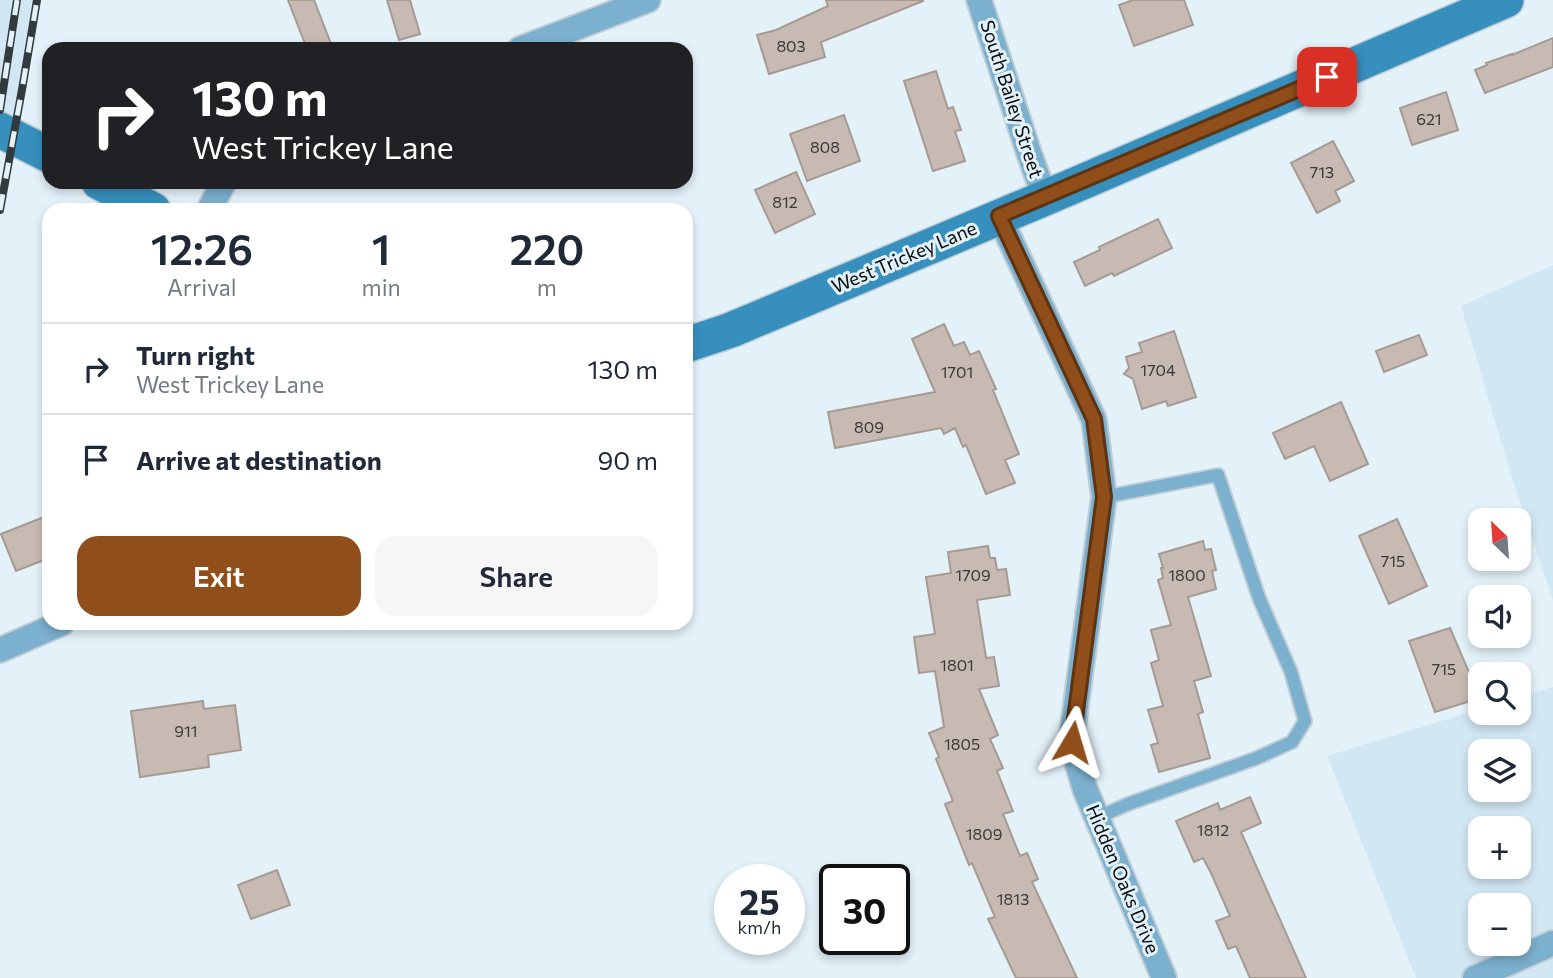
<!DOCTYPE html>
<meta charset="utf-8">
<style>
body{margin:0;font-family:Commissioner,sans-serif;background:#f6f6f7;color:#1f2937;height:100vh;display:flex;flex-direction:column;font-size:26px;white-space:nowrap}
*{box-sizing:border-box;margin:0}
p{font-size:23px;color:#747a83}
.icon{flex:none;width:38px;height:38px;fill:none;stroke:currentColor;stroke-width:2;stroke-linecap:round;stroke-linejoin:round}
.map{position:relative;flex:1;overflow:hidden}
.sheet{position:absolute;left:42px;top:203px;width:651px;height:427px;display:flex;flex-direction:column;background:#fff;border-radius:21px;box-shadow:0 4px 10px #0003}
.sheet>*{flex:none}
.top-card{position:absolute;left:42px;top:42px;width:651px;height:147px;border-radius:21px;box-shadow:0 4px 10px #0003;background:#202124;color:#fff;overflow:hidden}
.needle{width:46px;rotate:335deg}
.buttons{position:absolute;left:1468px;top:508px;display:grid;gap:14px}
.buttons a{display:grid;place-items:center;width:63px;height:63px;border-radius:14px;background:#fff;box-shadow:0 4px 10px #0003;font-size:35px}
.speed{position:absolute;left:714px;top:864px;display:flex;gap:14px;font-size:35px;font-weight:700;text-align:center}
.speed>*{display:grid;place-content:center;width:91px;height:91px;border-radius:50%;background:#fff;box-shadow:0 4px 10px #0003;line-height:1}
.speed small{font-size:18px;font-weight:400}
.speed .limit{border:4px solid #111;border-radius:10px;background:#fff;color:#111}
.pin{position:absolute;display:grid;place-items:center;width:60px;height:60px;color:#fff;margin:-30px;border-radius:14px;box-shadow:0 4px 10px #0006}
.me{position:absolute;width:77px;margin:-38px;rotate:7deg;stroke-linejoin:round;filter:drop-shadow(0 0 5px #0008)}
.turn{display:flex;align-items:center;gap:24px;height:147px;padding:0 35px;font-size:32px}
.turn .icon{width:91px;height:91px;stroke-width:2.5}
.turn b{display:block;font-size:49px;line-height:60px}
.eta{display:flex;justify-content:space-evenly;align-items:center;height:119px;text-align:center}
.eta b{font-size:42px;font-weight:600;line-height:49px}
.cta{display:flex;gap:14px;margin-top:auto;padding:14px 35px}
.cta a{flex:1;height:80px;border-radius:21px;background:#8f4e1a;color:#fff;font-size:28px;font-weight:600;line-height:80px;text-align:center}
.cta a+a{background:#f6f6f7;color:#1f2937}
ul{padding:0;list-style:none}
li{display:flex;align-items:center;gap:21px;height:91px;padding:0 35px;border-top:2px solid #e0e1e3}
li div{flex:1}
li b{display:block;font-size:26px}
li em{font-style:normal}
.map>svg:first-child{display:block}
</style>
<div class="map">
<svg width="1553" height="978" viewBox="0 0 1553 978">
<rect width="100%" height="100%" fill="#e3f1f9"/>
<!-- built -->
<path fill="#d2e7f4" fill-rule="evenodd" d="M 0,0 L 37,0 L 14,136 L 0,130 Z
M 1553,265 L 1553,600 L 1511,475 L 1461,306 Z
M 1553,687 L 1553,978 L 1416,978 L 1327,756 L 1480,709 L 1480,712 L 1519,712 L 1519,697 ZM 1480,751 L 1519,751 L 1519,789 L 1480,789 ZM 1480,828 L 1519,828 L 1519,866 L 1480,866 ZM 1480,905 L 1519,905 L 1519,943 L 1480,943 Z"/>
<!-- building -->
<path fill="#c7bab2" stroke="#a69a92" stroke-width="2" d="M 288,0 L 314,0 L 333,49 L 307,49 Z
M 387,0 L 410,0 L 420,34 L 399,40 Z
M 826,0 L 923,0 L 923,1 L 821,42 L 825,57 L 769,74 L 757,35 L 776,30 L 828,6 Z
M 1133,0 L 1184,0 L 1193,25 L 1134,46 L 1119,5 Z
M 1553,38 L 1553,67 L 1485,93 L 1475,70 L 1487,65 L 1486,63 L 1512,54 L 1512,55 Z
M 936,71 L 948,109 L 953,107 L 961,130 L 955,131 L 965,161 L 933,171 L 904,81 Z
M 1446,92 L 1458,130 L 1412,145 L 1400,108 Z
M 844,115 L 860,161 L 807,181 L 790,134 Z
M 1333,141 L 1354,181 L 1335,191 L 1340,201 L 1317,213 L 1291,163 Z
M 796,172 L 815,214 L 775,233 L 755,190 Z
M 1158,219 L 1172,248 L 1114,276 L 1112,273 L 1085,286 L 1074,262 L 1100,250 L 1099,247 Z
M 944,324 L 954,346 L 964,342 L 970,355 L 979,351 L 996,389 L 993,390 L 1019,454 L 1005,460 L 1015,483 L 986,494 L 966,445 L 963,447 L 955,428 L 944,434 L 941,428 L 835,448 L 828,412 L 935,392 L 912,339 Z
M 1174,331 L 1196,397 L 1168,406 L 1166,401 L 1142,409 L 1133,379 L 1124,374 L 1129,368 L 1126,357 L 1142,352 L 1139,343 Z
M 1419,335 L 1427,355 L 1384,372 L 1376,351 Z
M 1341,402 L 1368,464 L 1330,481 L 1314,446 L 1285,459 L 1273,433 Z
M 49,515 L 49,558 L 16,571 L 1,534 Z
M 1397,519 L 1427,586 L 1389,604 L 1359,536 Z
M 1203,541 L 1205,550 L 1211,549 L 1216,570 L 1212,571 L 1216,589 L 1188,597 L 1211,676 L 1194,681 L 1203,712 L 1198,714 L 1210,758 L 1159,772 L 1151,745 L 1158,743 L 1148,710 L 1163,706 L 1151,663 L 1159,660 L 1151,630 L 1171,625 L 1158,580 L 1163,578 L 1161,568 L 1163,568 L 1159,554 Z
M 988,546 L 990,558 L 995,558 L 997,570 L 1006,569 L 1010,595 L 977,600 L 986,658 L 994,657 L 999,686 L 979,689 L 998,735 L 990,739 L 1003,768 L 997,771 L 1013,811 L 1003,814 L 1020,856 L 1027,853 L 1038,879 L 1032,882 L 1077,978 L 1016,978 L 988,919 L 995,917 L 972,863 L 969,865 L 945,804 L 953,801 L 936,759 L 939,757 L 929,733 L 944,727 L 935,671 L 919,673 L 914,637 L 935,634 L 926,577 L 951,573 L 948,552 Z
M 1450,628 L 1480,698 L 1435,712 L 1409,641 Z
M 203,701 L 204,709 L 235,705 L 241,750 L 208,755 L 209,767 L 140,777 L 131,711 Z
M 1250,797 L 1261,823 L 1241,832 L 1306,978 L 1250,978 L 1236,946 L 1228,949 L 1216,921 L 1230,916 L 1211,873 L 1203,858 L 1194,862 L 1176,821 L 1218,803 L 1220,810 Z
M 277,870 L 290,905 L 251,919 L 238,885 Z"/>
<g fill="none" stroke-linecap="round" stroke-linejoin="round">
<!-- lane casing -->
<g stroke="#c0cdd4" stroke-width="16">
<path id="lane" d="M 1097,818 L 1128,804 L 1257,758 L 1292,742 L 1305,721 L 1291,672 L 1259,598 L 1218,475 L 1104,497"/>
</g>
<!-- street casing -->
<g stroke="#c0cdd4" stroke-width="28">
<path id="street" d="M 979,0 L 1029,153 L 1045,198
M 520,49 L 648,0
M 209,210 L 224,182
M 999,216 L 1094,420 L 1104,497 L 1071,742 L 1085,789 L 1164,978
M 0,650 L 62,623
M 1475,978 L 1553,943"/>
</g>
<!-- secondary casing -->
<g stroke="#c0cdd4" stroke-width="38">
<path id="secondary" d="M 0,130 L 49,155
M 99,182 L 153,210
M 686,345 L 731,330 L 1045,198 L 1506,0"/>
</g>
<!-- lane -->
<use href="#lane" stroke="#7bb0ce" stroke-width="12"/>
<!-- street -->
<use href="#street" stroke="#7bb0ce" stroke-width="24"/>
<!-- secondary -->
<use href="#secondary" stroke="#368fbd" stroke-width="35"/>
<!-- rail casing -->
<g stroke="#333a3d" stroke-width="8">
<path id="rail" d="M 0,110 L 17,0
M 0,210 L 23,84 L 37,0"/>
</g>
<!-- rail -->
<use href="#rail" stroke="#e3f1f9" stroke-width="5" stroke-dasharray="16" stroke-linecap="butt"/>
</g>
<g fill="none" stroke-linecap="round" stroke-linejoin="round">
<!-- route casing -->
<g stroke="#5d3311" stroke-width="18">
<path id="route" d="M 1072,742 L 1104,497 L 1094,419 L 999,216 L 1327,77"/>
</g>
<!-- route -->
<use href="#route" stroke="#8f4e1a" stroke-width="12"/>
</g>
<g text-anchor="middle" stroke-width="6" stroke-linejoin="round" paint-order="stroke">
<!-- number labels -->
<g font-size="16" fill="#383838">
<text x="791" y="52">803</text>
<text x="1429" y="125">621</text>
<text x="825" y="153">808</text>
<text x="1322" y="178">713</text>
<text x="785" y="208">812</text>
<text x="1158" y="376">1704</text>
<text x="957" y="378">1701</text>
<text x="869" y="433">809</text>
<text x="1393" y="567">715</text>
<text x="973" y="581">1709</text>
<text x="1187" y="581">1800</text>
<text x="957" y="671">1801</text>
<text x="1444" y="675">715</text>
<text x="186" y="737">911</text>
<text x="962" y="750">1805</text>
<text x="1213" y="836">1812</text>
<text x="984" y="840">1809</text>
<text x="1013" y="905">1813</text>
</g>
<!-- street labels -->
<g font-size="19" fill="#080d0f" stroke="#e3f1f9">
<text transform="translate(1012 99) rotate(72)" y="7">South Bailey Street</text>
<text transform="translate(904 257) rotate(-23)" y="7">West Trickey Lane</text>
<text transform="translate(1123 879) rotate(67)" y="7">Hidden Oaks Drive</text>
</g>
</g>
</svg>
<div class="buttons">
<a><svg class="needle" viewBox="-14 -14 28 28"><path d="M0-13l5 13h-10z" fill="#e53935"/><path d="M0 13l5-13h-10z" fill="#747a83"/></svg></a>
<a><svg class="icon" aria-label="sound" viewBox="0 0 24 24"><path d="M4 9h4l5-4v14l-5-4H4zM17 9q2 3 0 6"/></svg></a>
<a><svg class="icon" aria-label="search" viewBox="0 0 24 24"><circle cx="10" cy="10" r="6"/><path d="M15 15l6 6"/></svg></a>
<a><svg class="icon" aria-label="layers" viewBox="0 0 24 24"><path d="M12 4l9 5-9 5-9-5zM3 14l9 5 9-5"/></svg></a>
<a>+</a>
<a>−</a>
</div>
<div class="speed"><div>25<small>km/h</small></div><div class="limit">30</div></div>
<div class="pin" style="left:1327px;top:77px;background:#d93025"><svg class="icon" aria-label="arrive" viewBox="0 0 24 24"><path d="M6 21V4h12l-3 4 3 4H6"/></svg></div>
<svg class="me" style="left:1072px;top:742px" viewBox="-20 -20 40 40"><path d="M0-17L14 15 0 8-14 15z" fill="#8f4e1a" stroke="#fff" stroke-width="4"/></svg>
<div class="top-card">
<div class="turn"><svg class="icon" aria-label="right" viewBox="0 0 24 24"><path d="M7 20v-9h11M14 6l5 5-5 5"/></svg><div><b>130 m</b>West Trickey Lane</div></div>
</div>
<section class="sheet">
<div class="eta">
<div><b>12:26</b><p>Arrival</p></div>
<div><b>1</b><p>min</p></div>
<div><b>220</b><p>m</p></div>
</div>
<ul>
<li><svg class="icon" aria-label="right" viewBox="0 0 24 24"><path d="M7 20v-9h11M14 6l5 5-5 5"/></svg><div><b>Turn right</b><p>West Trickey Lane</p></div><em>130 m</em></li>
<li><svg class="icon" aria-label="arrive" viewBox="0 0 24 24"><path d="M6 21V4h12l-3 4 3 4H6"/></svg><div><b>Arrive at destination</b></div><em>90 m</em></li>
</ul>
<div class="cta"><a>Exit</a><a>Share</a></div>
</section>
</div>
